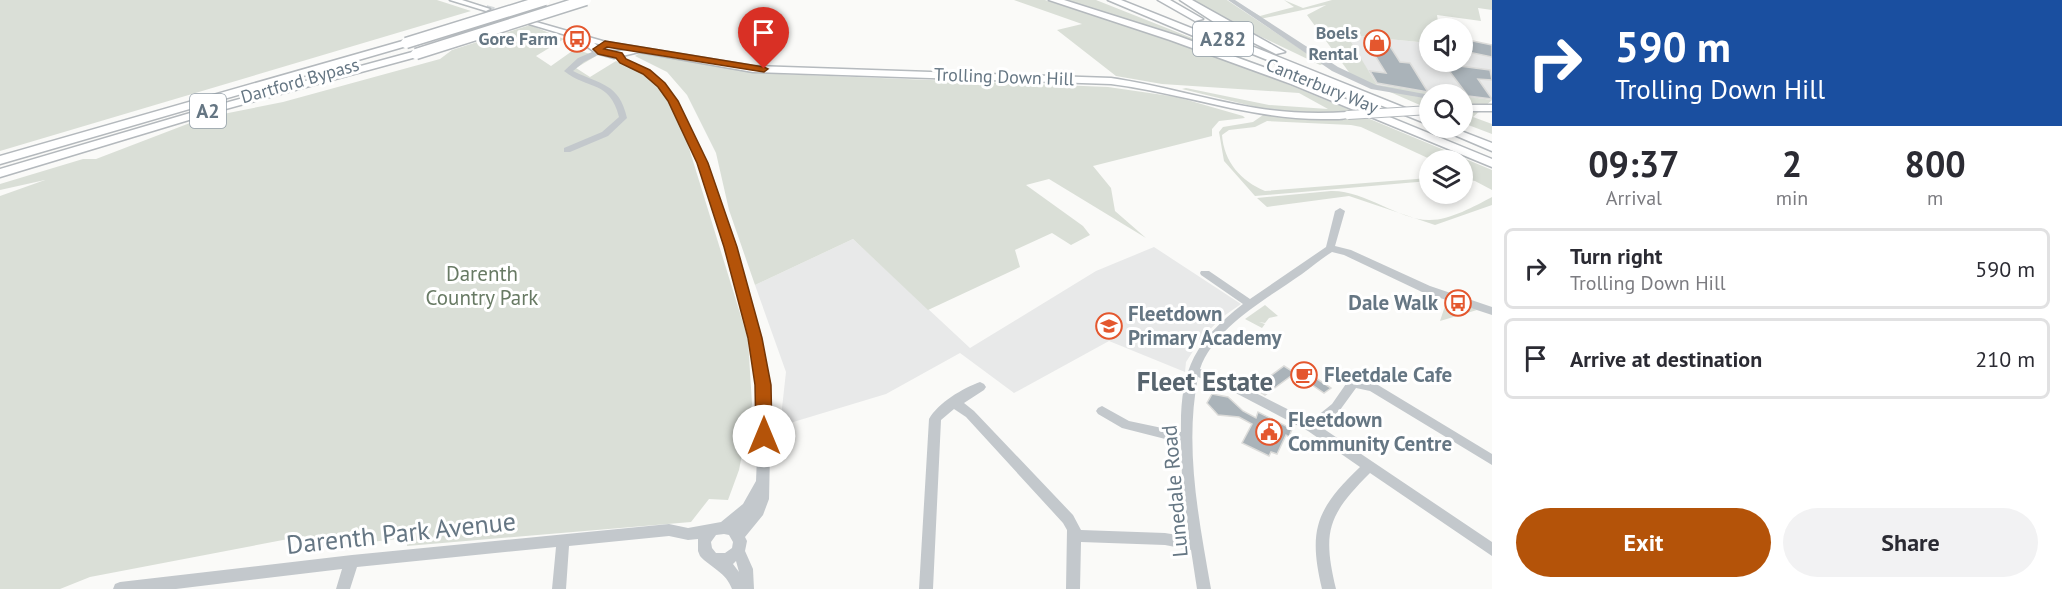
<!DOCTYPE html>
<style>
body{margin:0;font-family:"PT Sans",sans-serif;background:#f2f2f3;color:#2b2b33;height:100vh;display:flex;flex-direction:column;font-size:22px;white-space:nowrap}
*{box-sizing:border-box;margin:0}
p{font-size:20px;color:#7c7c81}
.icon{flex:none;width:33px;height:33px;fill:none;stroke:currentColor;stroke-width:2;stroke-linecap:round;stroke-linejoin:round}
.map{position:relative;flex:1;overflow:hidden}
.drawer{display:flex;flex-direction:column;background:#fff;width:570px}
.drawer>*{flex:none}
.banner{background:#1a4fa0;color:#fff;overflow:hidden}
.buttons{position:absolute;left:1419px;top:18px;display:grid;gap:12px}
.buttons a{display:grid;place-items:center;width:54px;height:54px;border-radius:50%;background:#fff;box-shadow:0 3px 9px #0003;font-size:30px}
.pin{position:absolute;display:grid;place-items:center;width:51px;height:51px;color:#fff;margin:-62px -26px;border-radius:50% 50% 50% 0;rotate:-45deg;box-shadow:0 0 6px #0007}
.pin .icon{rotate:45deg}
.me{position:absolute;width:66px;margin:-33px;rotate:0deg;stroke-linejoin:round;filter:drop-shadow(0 0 4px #0008)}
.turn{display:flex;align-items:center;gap:21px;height:126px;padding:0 24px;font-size:27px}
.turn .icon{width:78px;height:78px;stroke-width:2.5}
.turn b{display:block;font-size:42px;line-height:51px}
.eta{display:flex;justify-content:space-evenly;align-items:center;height:102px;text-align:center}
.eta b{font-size:36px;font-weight:700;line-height:42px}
.action{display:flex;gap:12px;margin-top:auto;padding:12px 24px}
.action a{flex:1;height:69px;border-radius:36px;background:#b45309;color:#fff;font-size:24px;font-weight:700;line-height:69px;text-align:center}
.action a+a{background:#f2f2f3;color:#2b2b33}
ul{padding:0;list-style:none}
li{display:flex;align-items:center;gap:18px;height:81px;margin:0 12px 9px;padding:0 12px;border:3px solid #e1e1e2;border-radius:9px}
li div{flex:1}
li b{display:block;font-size:22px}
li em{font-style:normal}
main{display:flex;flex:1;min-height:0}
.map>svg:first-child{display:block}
</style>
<main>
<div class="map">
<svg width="1492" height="589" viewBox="0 0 1492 589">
<rect width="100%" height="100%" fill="#fafaf8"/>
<!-- built -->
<path fill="#e8e9e9" d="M 1347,35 L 1429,43 L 1430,62 L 1462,62 L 1463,39 L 1492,45 L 1492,100 L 1463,97 L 1462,94 L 1377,86 Z
M 853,239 L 970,348 L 1096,271 L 1154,247 L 1241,304 L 1221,318 L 1200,340 L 1195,338 L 1193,342 L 1197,345 L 1186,362 L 1185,372 L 1109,341 L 1014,393 L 960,353 L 886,394 L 780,426 L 786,372 L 755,285 Z"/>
<!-- green -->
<path fill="#dadfd7" d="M 0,0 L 437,0 L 471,11 L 0,151 Z
M 1014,0 L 1045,0 L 1146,32 L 1241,65 L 1355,112 L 1319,114 L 1272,111 L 1182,89 L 1186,88 L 1269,105 L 1328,109 L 1299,93 L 1162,84 L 1116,76 L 1057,30 L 1082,24 Z
M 1060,0 L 1096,0 L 1303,82 Z
M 1193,0 L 1227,0 L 1323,64 L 1320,65 L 1230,22 Z
M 1232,0 L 1260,16 L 1294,7 L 1284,0 L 1303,8 L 1332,0 L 1492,0 L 1492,10 L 1478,8 L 1481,21 L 1437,15 L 1439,28 L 1430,28 L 1429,43 L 1347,35 L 1377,85 L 1448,94 L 1430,94 L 1429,109 L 1351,75 L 1307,15 L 1326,5 L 1260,19 Z
M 530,25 L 564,39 L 536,56 L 551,66 L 575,49 L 596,56 L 576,68 L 590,77 L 616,61 C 629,66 646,72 657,83 C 669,96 677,116 684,132 L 748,339 L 752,404 L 739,470 L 728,500 L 709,499 L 691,522 L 407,546 L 407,538 L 315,548 L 304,536 L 90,577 L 60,589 L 0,589 L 0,196 L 45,180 L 0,190 L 0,184 L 83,159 L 96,159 L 203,118 L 283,102 L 440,59 L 452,50 Z
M 641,52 L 756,73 L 1108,87 L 1177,97 L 1243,116 L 1245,118 L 1219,121 L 1212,129 L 1212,136 L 1093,166 L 1111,188 L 1115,211 L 1146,238 L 1049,179 L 1026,185 L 1083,226 L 1090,235 L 1071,245 L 1052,233 L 1015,250 L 1020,267 L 928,310 L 853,239 L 755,285 L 729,210 L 716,153 L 687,95 L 667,72 L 635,56 Z
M 1463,96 L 1492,100 L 1473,117 L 1492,124 L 1492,134 L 1463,123 Z
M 1263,115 L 1308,119 L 1365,117 L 1492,170 L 1492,190 L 1475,181 L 1463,179 L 1462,160 L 1432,160 L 1361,127 L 1351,125 L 1267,121 L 1255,127 L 1229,130 L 1222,135 C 1224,162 1241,181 1265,191 L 1429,178 L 1429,181 L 1255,196 L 1224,161 L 1219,132 L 1223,127 L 1253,122 Z
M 1331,191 C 1365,190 1400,221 1430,220 C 1450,220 1475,206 1492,197 L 1492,205 L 1435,225 L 1349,196 L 1267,207 L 1257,198 Z
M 1447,300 L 1477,310 L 1440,321 Z
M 1265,305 L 1278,316 L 1269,318 L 1265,323 L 1259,322 L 1265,324 L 1262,328 L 1245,319 Z"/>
<!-- building -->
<path fill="#aab3b9" stroke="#dcdcda" stroke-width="1.5" d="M 1364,38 L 1386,40 L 1400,62 L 1410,63 L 1428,92 L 1377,83 L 1370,71 L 1386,73 Z
M 1468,40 L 1492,45 L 1492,57 L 1468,52 Z
M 1444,64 L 1490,70 L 1492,80 L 1478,79 L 1492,99 L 1468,96 Z
M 1284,366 L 1295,373 L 1265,395 L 1254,388 Z
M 1305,371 L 1331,388 L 1324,393 L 1299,376 Z
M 1212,394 L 1228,397 L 1243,411 L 1256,418 L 1258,412 L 1292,429 L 1289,437 L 1286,435 L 1277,454 L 1271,452 L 1269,456 L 1242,443 L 1252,424 L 1239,417 L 1218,415 L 1207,403 Z"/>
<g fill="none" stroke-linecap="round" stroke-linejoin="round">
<!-- major-tunnel -->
<path stroke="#d5d9db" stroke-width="8" stroke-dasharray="8 4.5" stroke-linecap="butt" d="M 486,9 L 529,21"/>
<!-- major casing -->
<g stroke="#b5babe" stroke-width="3">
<path id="major" d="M 450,0 L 462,0 L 490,9 L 486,11 Z
M 529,20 L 606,42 L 753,66 L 1111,78 C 1160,85 1207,100 1256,108 C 1286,113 1317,114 1348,112 L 1353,115 C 1346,120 1335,119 1326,119 C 1252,120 1184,93 1111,84 L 753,72 L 639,52 L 614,58 L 596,53 L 585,45 L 584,43 L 586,41 L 529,24 ZM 594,43 L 628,50 C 614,52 605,52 594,43 Z
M 1462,105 L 1492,105 L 1492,111 L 1462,111 Z"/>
</g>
<!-- highway casing -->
<g stroke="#b4b9bd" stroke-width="3">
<path id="highway" d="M 1049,0 L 1064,0 L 1178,36 L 1299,80 L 1492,159 L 1492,167 L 1291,84 L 1170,40 Z
M 1108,0 L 1121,0 L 1221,40 L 1221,37 L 1229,37 L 1430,118 L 1430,125 L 1235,47 L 1235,50 L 1227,50 Z
M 1158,0 L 1170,0 L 1203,19 L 1195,21 Z
M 1180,0 L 1192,0 L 1285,52 L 1276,54 L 1220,26 Z
M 406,40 L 410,41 L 410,45 L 0,164 L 0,156 Z
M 416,51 L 420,52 L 420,56 L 222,110 L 0,177 L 0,169 L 214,106 Z
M 1438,128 L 1453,128 L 1492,143 L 1492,151 Z"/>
</g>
<!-- minor -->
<path fill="#c3c8cc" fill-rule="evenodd" d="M 1228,0 L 1235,0 L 1338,67 L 1376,85 L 1430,95 L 1430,99 L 1371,89 L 1332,71 Z
M 599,49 L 603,51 L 602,53 L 584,62 L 573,71 C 601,85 619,83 627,118 L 608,136 L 570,152 L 564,152 L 564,148 L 602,132 L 619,117 C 610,80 588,90 564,71 L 578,58 Z
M 616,53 L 622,53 L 626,59 L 654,73 L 670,90 L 711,174 L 752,308 L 768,374 L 771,409 L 769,499 L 763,515 L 745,537 L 747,541 L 745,551 L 753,569 L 754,589 L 732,589 C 726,572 711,568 700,556 L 698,551 L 698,539 L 688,540 L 669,536 L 569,546 L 566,589 L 552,589 L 556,547 L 357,567 L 350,589 L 336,589 L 342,569 L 176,589 L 113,589 L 115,584 L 120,582 L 352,555 L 669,524 L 688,528 L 721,522 L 743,504 L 756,481 L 759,409 L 756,374 L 742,308 L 703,174 L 663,91 L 648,77 L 620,63 L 615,55 ZM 724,534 L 729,535 L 733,542 L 732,548 L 725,553 L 716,553 L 712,548 L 711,542 L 716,535 ZM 736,561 L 739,572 L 733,564 Z
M 1340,208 L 1345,211 L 1335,246 L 1351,250 L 1430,286 L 1492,307 L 1492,315 L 1422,292 L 1344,255 L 1332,252 C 1322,258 1312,267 1302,274 C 1268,298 1214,327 1200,369 L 1236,383 L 1311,421 L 1332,404 L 1348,381 L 1359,378 L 1378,385 L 1492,454 L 1492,465 L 1370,391 L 1356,388 L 1340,410 L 1321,427 L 1492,542 L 1492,556 L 1370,473 C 1328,515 1322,531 1336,589 L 1322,589 C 1308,530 1316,509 1360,467 L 1308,431 L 1228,389 L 1198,377 C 1184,447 1199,520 1211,589 L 1197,589 L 1191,550 L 1165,545 L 1081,542 L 1080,589 L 1066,589 L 1067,530 L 1063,523 L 966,417 L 954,409 L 941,420 L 933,589 L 919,589 L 929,419 C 938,403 963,388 980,382 L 984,384 L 986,387 L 984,390 L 964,403 L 974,411 L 1073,515 L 1081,530 L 1165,533 L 1189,537 L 1182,479 L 1181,443 L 1122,428 L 1098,414 L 1096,411 L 1098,408 L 1102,406 L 1129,421 L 1181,432 C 1180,370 1194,342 1243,304 L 1201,275 L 1200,273 L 1201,271 L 1209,271 L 1250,299 L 1326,247 L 1335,211 Z"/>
<!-- major -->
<use href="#major" fill="#fff" fill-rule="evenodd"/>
<!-- highway -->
<use href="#highway" fill="#fff" fill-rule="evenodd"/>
<!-- major-bridge casing -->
<g stroke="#b5babe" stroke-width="10" stroke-linecap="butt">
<path id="major-bridge" d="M 1348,115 L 1430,110"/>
</g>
<!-- highway-bridge casing -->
<g stroke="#b4b9bd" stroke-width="13" stroke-linecap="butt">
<path id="highway-bridge" d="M 406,43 L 545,0
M 416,54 L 586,0"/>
</g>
<!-- major-bridge -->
<use href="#major-bridge" stroke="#fff" stroke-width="8"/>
<!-- highway-bridge -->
<use href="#highway-bridge" stroke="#fff" stroke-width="10"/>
</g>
<!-- route -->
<path fill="#b45309" stroke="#753606" stroke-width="1.5" d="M 605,41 L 764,67 L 768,69 L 764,72 L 607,47 L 604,49 L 622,53 L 626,59 L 650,70 L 665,83 L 678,101 L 708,163 L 737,247 L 762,338 L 771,385 L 772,436 L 770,440 L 764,442 L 759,440 L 756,436 L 755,385 L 748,338 L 724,247 L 697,163 L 668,101 L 658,87 L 643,74 L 620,63 L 616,58 L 598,54 L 593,49 Z"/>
<!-- icons -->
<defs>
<g id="bus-ring" transform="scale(1.35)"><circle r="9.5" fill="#fff" stroke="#e4572e" stroke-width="1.5"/><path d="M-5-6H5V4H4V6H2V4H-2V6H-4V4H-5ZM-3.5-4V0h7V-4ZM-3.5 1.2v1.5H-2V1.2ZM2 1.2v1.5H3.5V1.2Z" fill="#e4572e"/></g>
<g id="shop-ring" transform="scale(1.35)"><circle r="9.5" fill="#fff" stroke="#e4572e" stroke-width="1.5"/><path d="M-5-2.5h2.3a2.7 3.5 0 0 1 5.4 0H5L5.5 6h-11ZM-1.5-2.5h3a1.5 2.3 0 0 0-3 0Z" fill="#e4572e"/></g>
<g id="school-ring" transform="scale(1.35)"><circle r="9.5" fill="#fff" stroke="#e4572e" stroke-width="1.5"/><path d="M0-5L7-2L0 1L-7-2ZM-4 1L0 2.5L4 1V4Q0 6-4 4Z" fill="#e4572e"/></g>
<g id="cafe-ring" transform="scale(1.35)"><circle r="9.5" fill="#fff" stroke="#e4572e" stroke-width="1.5"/><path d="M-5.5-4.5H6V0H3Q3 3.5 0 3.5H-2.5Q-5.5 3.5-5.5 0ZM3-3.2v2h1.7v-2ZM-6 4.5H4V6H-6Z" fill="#e4572e"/></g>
<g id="civic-ring" transform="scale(1.35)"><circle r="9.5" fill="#fff" stroke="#e4572e" stroke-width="1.5"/><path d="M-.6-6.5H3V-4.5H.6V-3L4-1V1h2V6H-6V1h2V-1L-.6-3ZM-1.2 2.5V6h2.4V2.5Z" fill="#e4572e"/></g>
</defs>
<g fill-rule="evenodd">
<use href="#bus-ring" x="577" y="39"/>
<use href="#shop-ring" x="1377" y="43"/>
<use href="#bus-ring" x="1458" y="303"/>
<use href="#school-ring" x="1109" y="326"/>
<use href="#cafe-ring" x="1304" y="375"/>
<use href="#civic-ring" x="1269" y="432"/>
</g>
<g text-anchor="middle" stroke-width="6" stroke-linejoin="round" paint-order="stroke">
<!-- far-poi labels -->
<g font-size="18" font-weight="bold" fill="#657683" stroke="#fff" text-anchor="end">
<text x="1358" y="39">Boels<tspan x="1358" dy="21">Rental</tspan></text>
<text x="558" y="45">Gore Farm</text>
</g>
<!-- far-street labels -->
<g font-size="18" fill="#657683" stroke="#fff">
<text transform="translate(1004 77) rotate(2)" y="6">Trolling Down Hill</text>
<text transform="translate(300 81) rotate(-16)" y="6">Dartford Bypass</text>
<text transform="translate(1322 86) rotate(22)" y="6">Canterbury Way</text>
</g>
<!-- shield labels -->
<g fill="#fff" stroke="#939fa8" stroke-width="1.5">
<rect x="1193" y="22" width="60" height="34" rx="4.5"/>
<rect x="190" y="94" width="36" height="34" rx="4.5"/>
</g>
<g font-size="20" font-weight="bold" fill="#657683">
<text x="1223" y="46">A282</text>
<text x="208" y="118">A2</text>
</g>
<!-- park labels -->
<g font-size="21" fill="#687a64" stroke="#fff">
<text x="482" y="281">Darenth<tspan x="482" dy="24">Country Park</tspan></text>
</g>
<!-- poi labels -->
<g font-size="21" font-weight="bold" fill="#657683" stroke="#fff" text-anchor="start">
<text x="1438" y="310" text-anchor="end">Dale Walk</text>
<text x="1128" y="321">Fleetdown<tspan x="1128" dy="24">Primary Academy</tspan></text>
<text x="1324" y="382">Fleetdale Cafe</text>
<text x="1288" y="427">Fleetdown<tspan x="1288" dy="24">Community Centre</tspan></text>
</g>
<!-- street labels -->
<g font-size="21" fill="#657683" stroke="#fff">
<text transform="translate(1175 491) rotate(-95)" y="7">Lunedale Road</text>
</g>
<!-- near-street labels -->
<g font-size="26" fill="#657683" stroke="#fff">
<text transform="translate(401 533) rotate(-6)" y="9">Darenth Park Avenue</text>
</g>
<!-- district labels -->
<g font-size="27" font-weight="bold" fill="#57646e" stroke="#fff">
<text x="1205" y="391">Fleet Estate</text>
</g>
</g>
</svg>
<div class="buttons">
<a><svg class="icon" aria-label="sound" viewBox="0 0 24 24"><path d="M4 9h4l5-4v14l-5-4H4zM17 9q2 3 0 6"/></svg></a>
<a><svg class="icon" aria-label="search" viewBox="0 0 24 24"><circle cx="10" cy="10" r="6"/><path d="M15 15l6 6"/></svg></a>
<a><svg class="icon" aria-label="layers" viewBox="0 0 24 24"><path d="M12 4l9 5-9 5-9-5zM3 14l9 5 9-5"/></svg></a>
</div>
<div class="pin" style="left:764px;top:69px;background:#d93025"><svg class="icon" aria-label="arrive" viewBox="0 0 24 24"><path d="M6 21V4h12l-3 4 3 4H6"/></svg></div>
<svg class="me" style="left:764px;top:436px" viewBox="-20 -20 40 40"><circle r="19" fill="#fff"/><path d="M0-13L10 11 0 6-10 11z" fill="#b45309"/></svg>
</div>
<section class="drawer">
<div class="banner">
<div class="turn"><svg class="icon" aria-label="right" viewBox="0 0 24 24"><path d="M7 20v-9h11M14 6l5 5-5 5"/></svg><div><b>590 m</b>Trolling Down Hill</div></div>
</div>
<div class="eta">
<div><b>09:37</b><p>Arrival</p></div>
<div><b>2</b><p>min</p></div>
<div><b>800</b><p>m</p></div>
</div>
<ul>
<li><svg class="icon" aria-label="right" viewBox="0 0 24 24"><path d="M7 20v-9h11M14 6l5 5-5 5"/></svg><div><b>Turn right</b><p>Trolling Down Hill</p></div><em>590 m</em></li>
<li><svg class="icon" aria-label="arrive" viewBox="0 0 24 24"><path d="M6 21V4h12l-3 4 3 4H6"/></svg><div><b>Arrive at destination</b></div><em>210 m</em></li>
</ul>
<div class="action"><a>Exit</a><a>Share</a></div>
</section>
</main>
